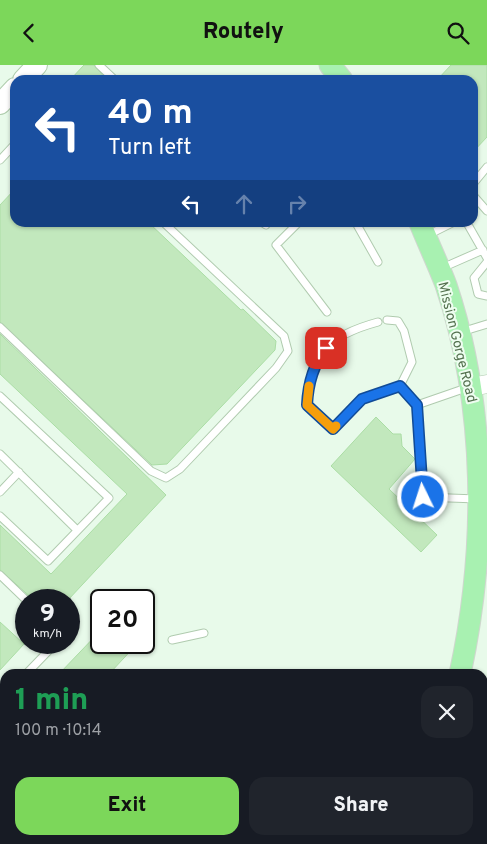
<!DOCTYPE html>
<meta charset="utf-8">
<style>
body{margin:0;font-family:Overpass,sans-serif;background:#20242c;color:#f1f3f6;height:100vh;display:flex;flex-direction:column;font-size:19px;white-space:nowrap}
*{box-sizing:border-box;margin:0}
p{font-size:16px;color:#9ea1a6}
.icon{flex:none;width:28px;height:28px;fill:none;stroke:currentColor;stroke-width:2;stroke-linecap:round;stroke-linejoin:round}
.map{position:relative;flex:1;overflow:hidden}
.side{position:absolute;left:0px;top:604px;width:488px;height:176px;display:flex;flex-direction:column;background:#171b24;border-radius:15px 15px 0 0;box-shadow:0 1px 4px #0004}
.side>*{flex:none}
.hud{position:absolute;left:10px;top:10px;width:468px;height:152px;border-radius:15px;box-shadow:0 1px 4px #0004;background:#1a4fa0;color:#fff;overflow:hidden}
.speed{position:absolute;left:15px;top:524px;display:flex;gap:10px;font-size:25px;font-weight:700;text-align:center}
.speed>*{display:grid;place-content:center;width:65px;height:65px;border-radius:50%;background:#171b24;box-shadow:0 1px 4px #0004;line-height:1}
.speed small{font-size:12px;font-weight:400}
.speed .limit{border:2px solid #111;border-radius:8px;background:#fff;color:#111}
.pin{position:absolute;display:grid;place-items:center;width:42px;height:42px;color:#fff;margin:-21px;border-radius:10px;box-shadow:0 2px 8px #0006}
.me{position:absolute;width:55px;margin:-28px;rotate:356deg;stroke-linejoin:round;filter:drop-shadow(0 0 4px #0008)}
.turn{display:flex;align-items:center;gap:18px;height:105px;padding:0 15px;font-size:22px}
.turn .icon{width:65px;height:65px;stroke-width:2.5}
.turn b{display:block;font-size:35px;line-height:42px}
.lanes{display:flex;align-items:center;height:48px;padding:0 15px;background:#0003;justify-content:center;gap:25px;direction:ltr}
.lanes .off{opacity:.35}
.round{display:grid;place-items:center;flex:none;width:52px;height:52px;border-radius:15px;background:#20242c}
.summary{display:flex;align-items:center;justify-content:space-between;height:85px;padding:0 15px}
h1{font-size:30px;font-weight:800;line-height:38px;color:#1e9e55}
.button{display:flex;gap:10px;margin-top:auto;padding:10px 15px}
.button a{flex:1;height:58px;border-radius:15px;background:#7cd75a;color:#111;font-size:20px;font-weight:800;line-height:58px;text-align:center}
.button a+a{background:#20242c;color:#f1f3f6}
header{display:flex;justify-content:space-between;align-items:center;height:65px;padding:0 15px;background:#7cd75a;color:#111;font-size:22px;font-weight:800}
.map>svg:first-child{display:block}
</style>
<header><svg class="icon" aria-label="back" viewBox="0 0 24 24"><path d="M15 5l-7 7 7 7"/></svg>Routely<svg class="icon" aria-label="search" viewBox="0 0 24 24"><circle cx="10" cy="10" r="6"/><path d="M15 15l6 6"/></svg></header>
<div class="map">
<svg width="487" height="779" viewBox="0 0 487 779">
<rect width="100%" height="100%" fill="#e8faea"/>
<!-- commercial -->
<path fill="#e3f9dd" d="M 5,675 L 5,775 L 304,775 L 308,779 L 0,779 L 0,680 Z"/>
<!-- building -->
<path fill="#c2e8bd" stroke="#abdda5" d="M 84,0 L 94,0 L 107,15 L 70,15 Z
M 451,0 L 487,0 L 487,72 L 472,88 L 472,15 L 437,15 Z
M 15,124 L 15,158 L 149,158 L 241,245 L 243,244 L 276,276 L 275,285 L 167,399 L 152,400 L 0,257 L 0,140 Z
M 0,269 L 166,430 L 68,535 L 34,535 L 0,505 L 0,460 L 51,509 L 127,429 L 0,309 Z
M 376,352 L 393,369 L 401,369 L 402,381 L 415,394 L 389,424 L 437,470 L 421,487 L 331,401 Z
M 0,557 L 24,579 L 0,605 Z
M 101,565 L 101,578 L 138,578 L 109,609 L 59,609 Z"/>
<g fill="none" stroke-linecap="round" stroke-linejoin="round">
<!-- service casing -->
<g stroke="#b0cbaf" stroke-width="9">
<path id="service" d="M 99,0 L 115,15
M 0,95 L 15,79
M 472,126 L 473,119 L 487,102
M 472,129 L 487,146
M 263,158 L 266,160
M 298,158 L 276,180 L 327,247
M 356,158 L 378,197
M 467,158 L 487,193
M 428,170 L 452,158
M 487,197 L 474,213 L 478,229 L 487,231
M 442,203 L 483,185
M 387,255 L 398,256 L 404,266 L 412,297 L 400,321
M 378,257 C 330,270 309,288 307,340 L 333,364 L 361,334 L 400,321 L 417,340 L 423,432 L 477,434
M 0,262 L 151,406 L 166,413 L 180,404 L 276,303 L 288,286 L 284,271 L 164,158
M 461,267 L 487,259
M 0,331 L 109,433 L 48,496 L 0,451
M 417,340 L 469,322
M 0,389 L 77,465
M 0,427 L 19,407
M 0,510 L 26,535
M 172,575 L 204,568
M 27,608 L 56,578
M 482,703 L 487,699
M 0,755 L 5,750
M 297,775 L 301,779"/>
</g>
<!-- tertiary casing -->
<g stroke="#b0cbaf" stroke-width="19">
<path id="tertiary" d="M 471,322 L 487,319"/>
</g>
<!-- secondary casing -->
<g stroke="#afcdad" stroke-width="22">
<path id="secondary" d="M 23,15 L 37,0
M 0,39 L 15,23"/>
</g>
<!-- primary casing -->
<g stroke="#cfd7ce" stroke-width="23">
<path id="primary" d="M 330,0 L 342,15
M 420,158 C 428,178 438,199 446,220 C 487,342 487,484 460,609
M 410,779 L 411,775"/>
</g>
<!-- service -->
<use href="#service" stroke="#fff" stroke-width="7"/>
<!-- tertiary -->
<use href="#tertiary" stroke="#fff" stroke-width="18"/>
<!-- secondary -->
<use href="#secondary" stroke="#fff" stroke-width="20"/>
<!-- primary -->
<use href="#primary" stroke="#a8f1b1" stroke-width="21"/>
</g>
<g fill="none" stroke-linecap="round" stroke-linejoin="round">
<!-- route casing -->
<g stroke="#114b97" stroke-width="12">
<path id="route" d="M 326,283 C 313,300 308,319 307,340 L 333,364 L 362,334 L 400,321 L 417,340 L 423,432"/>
</g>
<!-- route -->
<use href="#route" stroke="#1a73e8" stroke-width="9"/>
<!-- slow -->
<path stroke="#f59e0b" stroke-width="9" d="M 309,321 L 307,340 L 333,364 L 336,361"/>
</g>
<g text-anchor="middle" stroke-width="4" stroke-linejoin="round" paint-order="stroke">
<!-- street labels -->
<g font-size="14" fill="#54714f" stroke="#eefdf0">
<text transform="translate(458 277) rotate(76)" y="5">Mission Gorge Road</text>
</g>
</g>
</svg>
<div class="speed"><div>9<small>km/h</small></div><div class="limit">20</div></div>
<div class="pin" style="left:326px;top:283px;background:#d93025"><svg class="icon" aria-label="arrive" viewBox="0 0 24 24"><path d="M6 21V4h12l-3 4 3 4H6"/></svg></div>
<svg class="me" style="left:423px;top:432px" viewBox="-20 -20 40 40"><circle r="17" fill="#1a73e8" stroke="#fff" stroke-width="3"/><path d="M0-11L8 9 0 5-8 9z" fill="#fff"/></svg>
<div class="hud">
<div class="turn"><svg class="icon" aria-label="left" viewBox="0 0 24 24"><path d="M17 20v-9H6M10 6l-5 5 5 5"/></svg><div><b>40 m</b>Turn left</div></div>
<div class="lanes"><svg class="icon" aria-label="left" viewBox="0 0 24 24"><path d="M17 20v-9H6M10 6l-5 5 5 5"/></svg><svg class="icon off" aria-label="ahead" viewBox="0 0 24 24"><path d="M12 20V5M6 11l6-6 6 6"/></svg><svg class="icon off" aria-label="right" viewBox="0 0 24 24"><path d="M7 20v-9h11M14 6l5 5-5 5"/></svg></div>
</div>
<section class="side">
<div class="summary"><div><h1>1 min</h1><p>100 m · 10:14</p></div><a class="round"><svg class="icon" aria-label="close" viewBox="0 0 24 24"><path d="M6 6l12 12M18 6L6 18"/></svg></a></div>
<div class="button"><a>Exit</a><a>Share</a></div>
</section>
</div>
